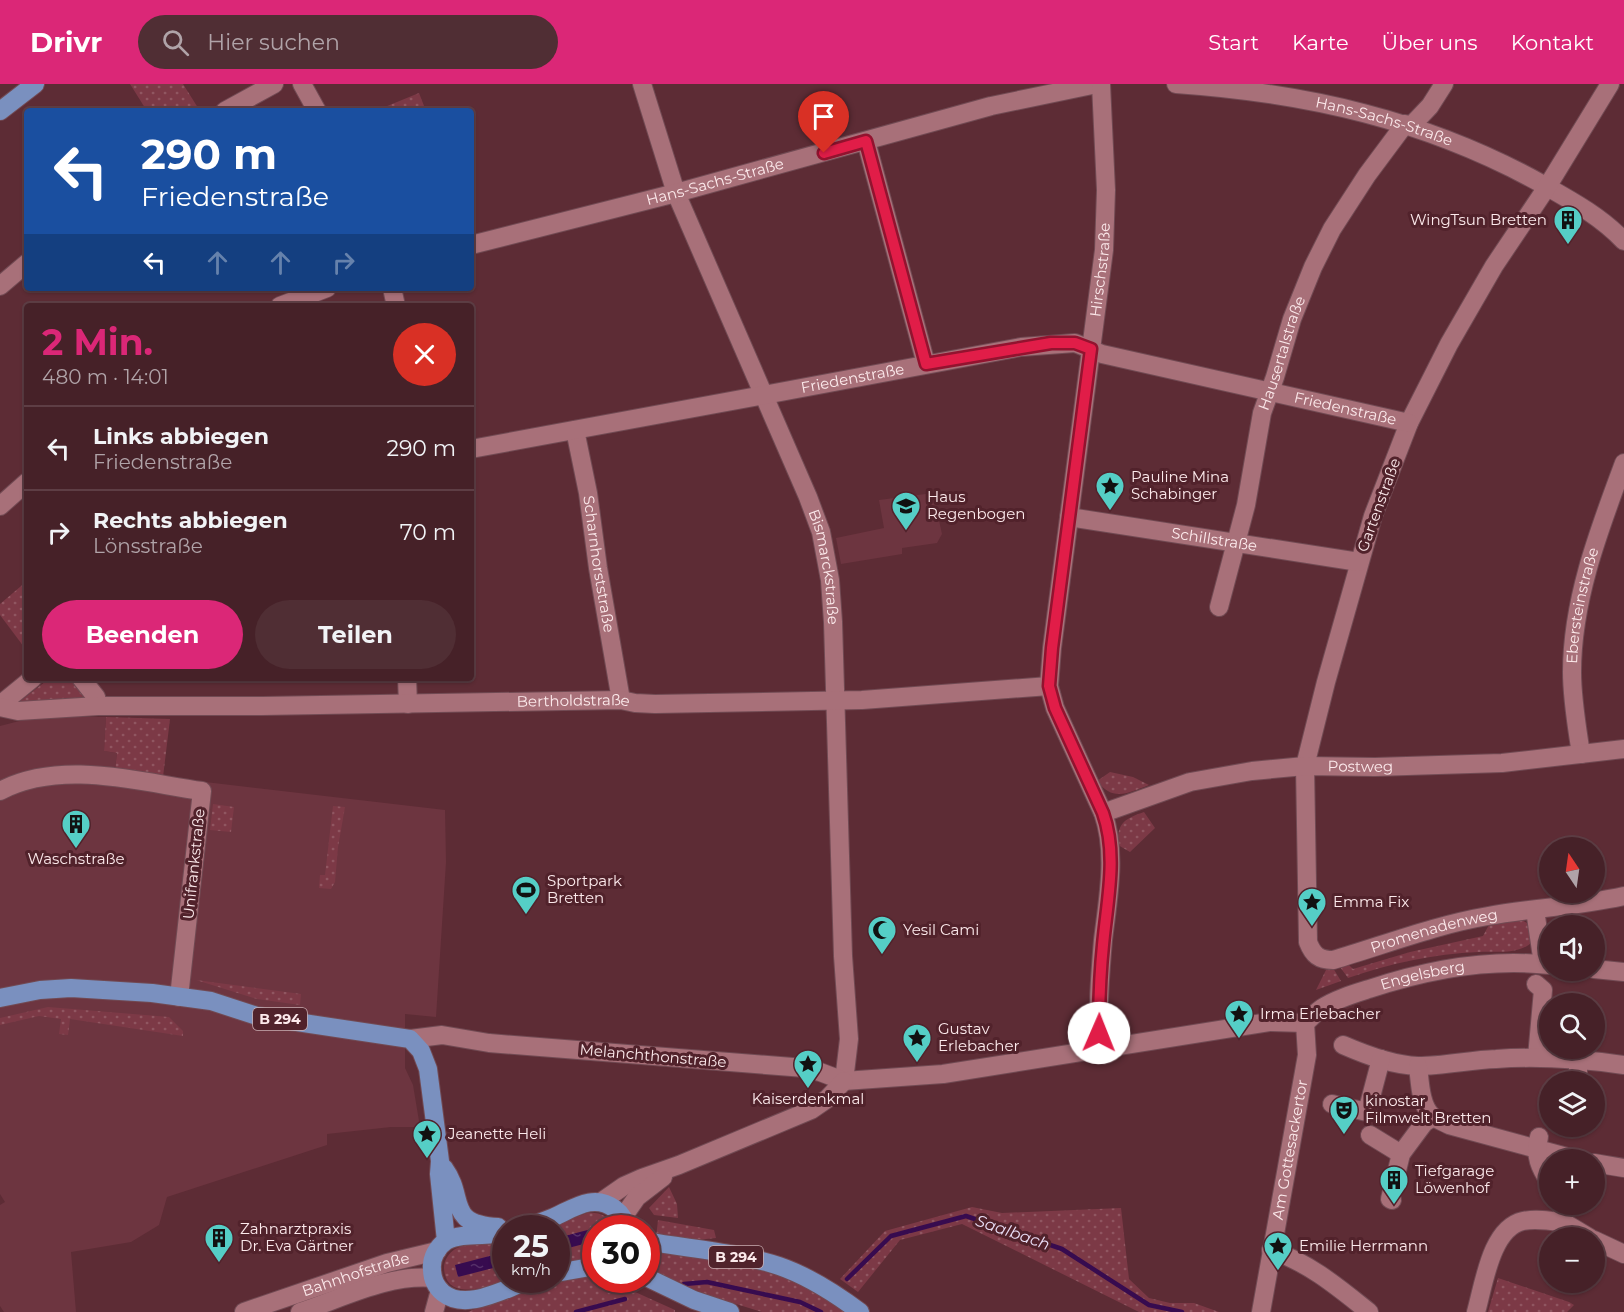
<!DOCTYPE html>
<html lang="de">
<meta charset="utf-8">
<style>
body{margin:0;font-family:Montserrat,sans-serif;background:#502e34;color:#f1f3f6;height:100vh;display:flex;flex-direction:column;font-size:22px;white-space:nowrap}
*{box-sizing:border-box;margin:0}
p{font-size:20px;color:#b0a3a8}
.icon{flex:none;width:33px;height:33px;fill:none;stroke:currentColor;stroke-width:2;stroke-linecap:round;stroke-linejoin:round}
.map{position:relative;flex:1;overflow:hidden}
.sheet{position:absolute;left:24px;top:219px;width:450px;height:378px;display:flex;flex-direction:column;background:#462128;border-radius:6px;box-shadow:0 2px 4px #0004,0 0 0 2px #5e3e45}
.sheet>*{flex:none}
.hud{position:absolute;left:24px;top:24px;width:450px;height:183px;border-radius:6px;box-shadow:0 2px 4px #0004,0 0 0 2px #5e3e45;background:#1a4fa0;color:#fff;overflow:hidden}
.needle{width:39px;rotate:347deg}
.controls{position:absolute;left:1539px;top:753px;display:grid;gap:12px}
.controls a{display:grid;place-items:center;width:66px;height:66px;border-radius:50%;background:#462128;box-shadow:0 2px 4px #0004,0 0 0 2px #5e3e45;font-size:30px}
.speed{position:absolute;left:492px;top:1131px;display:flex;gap:12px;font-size:30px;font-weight:700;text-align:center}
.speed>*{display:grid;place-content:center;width:78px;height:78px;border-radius:50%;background:#462128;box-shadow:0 2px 4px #0004,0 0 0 2px #5e3e45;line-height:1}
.speed small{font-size:15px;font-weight:400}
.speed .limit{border:9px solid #d22;background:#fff;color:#111}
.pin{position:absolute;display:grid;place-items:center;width:51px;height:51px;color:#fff;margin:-62px -26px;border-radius:50% 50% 50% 0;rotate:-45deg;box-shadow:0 0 6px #0007}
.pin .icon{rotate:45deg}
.me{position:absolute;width:66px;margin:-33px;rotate:1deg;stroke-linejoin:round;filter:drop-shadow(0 0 4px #0008)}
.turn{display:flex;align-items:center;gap:21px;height:126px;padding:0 18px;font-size:27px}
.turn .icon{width:78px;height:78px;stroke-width:2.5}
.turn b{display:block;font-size:42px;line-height:51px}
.lanes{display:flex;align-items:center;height:57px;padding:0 18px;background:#0003;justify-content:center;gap:30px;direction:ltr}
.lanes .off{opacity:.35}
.round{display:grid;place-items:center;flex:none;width:63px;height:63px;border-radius:32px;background:#502e34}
.headline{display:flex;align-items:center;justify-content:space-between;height:102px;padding:0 18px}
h1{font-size:36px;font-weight:700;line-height:45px;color:#db2777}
.action{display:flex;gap:12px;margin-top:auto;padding:12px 18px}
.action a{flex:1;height:69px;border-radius:36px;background:#db2777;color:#fff;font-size:24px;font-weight:700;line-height:69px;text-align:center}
.action a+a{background:#502e34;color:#f1f3f6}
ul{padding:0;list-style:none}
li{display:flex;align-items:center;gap:18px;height:84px;padding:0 18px;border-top:2px solid #5e3e45}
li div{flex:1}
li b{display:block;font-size:22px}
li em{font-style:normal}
header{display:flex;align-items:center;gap:36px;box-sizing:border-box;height:84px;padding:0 30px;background:#db2777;color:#fff}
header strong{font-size:28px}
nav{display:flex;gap:33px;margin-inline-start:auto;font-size:21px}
.search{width:420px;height:54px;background:#502e34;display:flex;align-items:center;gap:15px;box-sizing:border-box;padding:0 21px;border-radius:33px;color:#b0a3a8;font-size:22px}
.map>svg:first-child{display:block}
</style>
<header>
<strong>Drivr</strong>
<div class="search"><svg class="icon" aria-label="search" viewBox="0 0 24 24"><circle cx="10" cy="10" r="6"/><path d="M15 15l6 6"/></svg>Hier suchen</div>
<nav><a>Start</a><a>Karte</a><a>Über uns</a><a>Kontakt</a></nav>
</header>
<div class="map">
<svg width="1624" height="1228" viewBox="0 0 1624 1228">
<defs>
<pattern id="grass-dots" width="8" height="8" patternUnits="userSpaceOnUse" patternTransform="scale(1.5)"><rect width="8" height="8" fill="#7c3946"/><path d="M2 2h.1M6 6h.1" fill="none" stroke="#905661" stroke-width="1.8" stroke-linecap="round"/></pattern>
<pattern id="water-ripples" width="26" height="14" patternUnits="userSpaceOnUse" patternTransform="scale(1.5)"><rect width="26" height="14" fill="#370b4f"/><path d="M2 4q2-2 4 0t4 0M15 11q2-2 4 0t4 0" fill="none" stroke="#552f68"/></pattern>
</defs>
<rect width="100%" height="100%" fill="#5d2c35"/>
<!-- built -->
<path fill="#6d3540" d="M 933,409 L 942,450 L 937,459 L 902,464 L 902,470 L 841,480 L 836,454 L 884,444 L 879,416 Z
M 35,633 L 106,633 L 104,667 L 117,669 L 115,685 L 163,693 L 445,726 L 446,778 L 436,933 L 405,930 L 405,984 L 413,1001 L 420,1043 L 391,1043 L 327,1050 L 327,1061 L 167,1113 L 159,1141 L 131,1158 L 71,1168 L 76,1228 L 4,1228 L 0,1222 L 0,1121 L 5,1118 L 0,1110 L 0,642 Z"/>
<!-- grass -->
<path fill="url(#grass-dots)" d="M 130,0 L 183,0 L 200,27 L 147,27 Z
M 419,9 L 426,27 L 375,27 Z
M 27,497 L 27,567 L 0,531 L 0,520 Z
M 50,594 L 71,594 L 87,611 L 87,617 L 19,618 Z
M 106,633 L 170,635 L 163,693 L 115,686 L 117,669 L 104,667 Z
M 1110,688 L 1133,693 L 1149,701 C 1128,709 1113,718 1097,697 Z
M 213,720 L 234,723 L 231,748 L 210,746 Z
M 333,722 L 345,723 L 338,763 L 335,798 L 331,805 L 319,804 L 320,791 L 325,791 Z
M 1144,728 L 1155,744 L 1130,768 L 1118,761 C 1117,739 1124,735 1144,728 Z
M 1522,836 L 1530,841 L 1532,858 C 1519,871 1496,867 1479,868 C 1433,870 1391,879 1348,894 L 1340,883 L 1348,880 L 1353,885 L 1410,868 L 1483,852 L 1491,837 Z
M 1333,884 L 1341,897 L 1316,906 L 1326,886 Z
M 196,896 L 301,910 L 300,921 L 257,915 Z
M 48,923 L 169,933 L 183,947 L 183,952 L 70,935 L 68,951 L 59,950 L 61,935 L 39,932 L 0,941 L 0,934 Z
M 669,1103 L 677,1120 L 678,1134 L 654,1131 L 649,1124 Z
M 972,1123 L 1002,1129 L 1121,1124 L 1129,1195 L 1149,1214 L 1170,1219 L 1194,1219 L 1219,1228 L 1139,1228 L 962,1140 L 900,1156 L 858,1208 L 840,1195 L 885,1147 Z
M 587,1129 C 600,1128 609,1132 614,1144 L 596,1144 L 595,1174 L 557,1183 L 556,1144 L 547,1144 Z
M 658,1136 L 714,1146 L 716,1154 L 686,1157 L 656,1154 Z
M 505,1156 L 506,1196 L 510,1196 C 490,1201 446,1220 444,1184 C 444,1176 449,1169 455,1165 C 466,1159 492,1158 505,1156 Z
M 653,1168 C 705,1172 760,1177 807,1201 C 821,1208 833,1219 845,1228 L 762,1228 L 710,1212 L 647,1185 Z
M 595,1189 L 596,1196 L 618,1196 L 633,1207 L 675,1226 L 675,1228 L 468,1228 L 520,1206 L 547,1198 Z
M 1498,1194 L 1569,1218 L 1574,1221 L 1567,1228 L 1488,1228 Z"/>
<!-- water -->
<path fill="url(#water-ripples)" d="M 599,1143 L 596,1144 L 595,1157 L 557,1167 L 557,1154 Z
M 505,1168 L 505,1181 L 458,1193 L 455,1181 Z"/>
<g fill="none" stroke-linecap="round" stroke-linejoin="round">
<!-- stream -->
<path stroke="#370b4f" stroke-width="4.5" d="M 847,1195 L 891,1152 L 966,1132 L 1062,1165 L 1149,1221 L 1182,1228
M 684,1200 L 707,1198 L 800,1218 L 821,1228
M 576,1228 L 625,1215"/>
<!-- minor casing -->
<g stroke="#714a53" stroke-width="20">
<g id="minor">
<path d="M 302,0 L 317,27"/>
<path id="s1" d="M 642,0 L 676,109 L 808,413 L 821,448 L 830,496 L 833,538 L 843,872 L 849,955 L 844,997"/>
<path id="s2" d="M 1176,0 C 1306,9 1427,36 1542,100 C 1572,117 1600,132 1624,157"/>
<path id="s3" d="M 1610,0 L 1547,103 L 1494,182 L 1449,260 L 1409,339 L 1373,432 L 1326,598 L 1305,682 L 1308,858 C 1313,871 1319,876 1333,876 C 1384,861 1435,841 1488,832 C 1533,824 1579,822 1624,812"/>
<path d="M 225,27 L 274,0"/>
<path d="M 1411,42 L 1430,22 L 1444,0"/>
<path d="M 866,57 L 926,280"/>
<path id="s4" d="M 471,161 L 676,109 L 991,22 L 1097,0"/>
<path d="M 0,202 L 27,179"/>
<path d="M 392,204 L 396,222"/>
<path d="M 280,222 L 327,204"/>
<path id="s5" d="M 575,346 L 588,409 L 598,484 L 621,616"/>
<path id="s6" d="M 471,365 C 654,332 838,297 1021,263 L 1075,259 L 1102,270 L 1409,339"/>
<path d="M 0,422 L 27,398"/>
<path id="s7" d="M 1069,433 L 1359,478"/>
<path id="s8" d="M 1219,523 L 1246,421 L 1262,329 L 1275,293 L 1292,235 L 1313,183 L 1332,145 L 1367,91 L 1405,40"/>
<path d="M 81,594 L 96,613 L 98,622"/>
<path d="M 407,594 L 408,620"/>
<path d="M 0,621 L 33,594"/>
<path id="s9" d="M 0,623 L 18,627 L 98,622 L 262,622 L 621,616 L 635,619 L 655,620 L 862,616 L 1049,602"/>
<path id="s10" d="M 1581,670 C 1577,643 1572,616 1572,588 C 1572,516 1599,446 1624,379"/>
<path d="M 0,707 C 61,675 138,698 202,707 L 179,913"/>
<path id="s11" d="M 1103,729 L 1190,698 L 1252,687 L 1305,682 L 1375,683 L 1502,679 L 1624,665"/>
<path d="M 1535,826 L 1543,880"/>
<path d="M 1594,885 L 1624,888"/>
<path d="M 1536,900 L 1543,906 L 1537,973"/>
<path id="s12" d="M 1305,939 C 1311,934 1316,928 1322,924 C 1336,915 1353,910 1369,905 C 1426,886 1489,874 1550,881"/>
<path d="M 410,955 L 442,951 L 489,959 L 805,984 L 820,988 L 844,997 L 943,990 L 1269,938 L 1305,939"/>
<path d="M 1343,961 C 1366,971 1392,981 1418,982 C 1444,982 1470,976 1496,975 C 1538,972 1581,975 1624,981"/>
<path id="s13" d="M 1100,966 C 1097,930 1100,892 1103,856 C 1108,814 1117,769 1103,729 L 1055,624 L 1049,602 L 1052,564 L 1104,166 L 1106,106 L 1101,0"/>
<path d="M 1418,982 C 1420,997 1420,1021 1432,1032 C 1437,1036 1444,1038 1449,1041 L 1578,1076"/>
<path d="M 1578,998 L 1578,976"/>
<path d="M 1332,1020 L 1367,1028 L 1381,975"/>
<path d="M 1370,1051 L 1401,1070"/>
<path d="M 1539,1053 C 1534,1072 1540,1084 1550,1099"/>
<path d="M 1594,1079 L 1624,1084"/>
<path d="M 1392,1116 L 1390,1115 L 1401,1070 L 1424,1039 L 1433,1033"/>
<path d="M 601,1118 L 624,1102 L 642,1094 L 679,1081 L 811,1026 L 827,1015 L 844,997"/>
<path d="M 1561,1120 L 1565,1139 L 1590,1154"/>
<path d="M 623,1133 L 637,1113 L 663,1093"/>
<path d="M 1594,1156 L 1624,1170"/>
<path d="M 1271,1166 C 1308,1178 1339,1204 1369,1228"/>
<path id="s14" d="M 244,1228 L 387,1179 L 437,1167"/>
<path d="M 300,1228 C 343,1214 388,1190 433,1194"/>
<path d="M 434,1228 L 440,1206"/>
<path id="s15" d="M 1261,1228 L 1307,971 L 1305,939"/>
<path d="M 1476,1228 C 1484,1200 1491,1144 1523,1137 C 1537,1134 1552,1137 1565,1139"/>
</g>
</g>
<!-- major casing -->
<g stroke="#714a53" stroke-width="20">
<path id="major" d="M 0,27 L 35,0
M 0,914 L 40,906 L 71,904 L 152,909 L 211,917 L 257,932 L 410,955 L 421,967 L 428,985 L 440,1077 L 439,1090 L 446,1157
M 444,1084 C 466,1114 445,1140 498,1143
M 523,1144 C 534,1141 544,1137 554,1133 C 574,1124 594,1109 615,1125 C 622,1130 625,1136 626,1144
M 506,1149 C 488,1153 461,1148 446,1157 C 437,1163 431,1174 432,1185 C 432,1194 436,1203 443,1209 C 467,1228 505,1204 531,1196
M 646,1157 C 690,1165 737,1168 779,1182 C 808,1192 836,1210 860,1228
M 556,1189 L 596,1182
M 646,1193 L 694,1216 L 730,1228"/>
</g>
<!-- minor -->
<use href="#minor" stroke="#a87079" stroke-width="18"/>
<!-- major -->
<use href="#major" stroke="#7a90bf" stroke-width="18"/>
</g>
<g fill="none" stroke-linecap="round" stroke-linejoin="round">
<!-- route casing -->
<g stroke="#92132f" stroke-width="15">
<path id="route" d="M 824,69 L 866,57 L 926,280 L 1051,259 L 1075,259 L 1091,265 L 1052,564 L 1049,602 L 1055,624 L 1103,729 C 1118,771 1107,817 1103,861 C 1100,890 1099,919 1099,949"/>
</g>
<!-- route -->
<use href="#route" stroke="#e11d48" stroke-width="10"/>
</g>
<!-- icons -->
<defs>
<g id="building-pin" transform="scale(1.5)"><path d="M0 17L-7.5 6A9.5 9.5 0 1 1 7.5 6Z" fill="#55cec6" stroke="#51222b"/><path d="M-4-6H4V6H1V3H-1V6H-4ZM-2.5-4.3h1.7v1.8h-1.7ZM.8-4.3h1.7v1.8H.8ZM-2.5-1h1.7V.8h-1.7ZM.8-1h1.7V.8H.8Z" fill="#111"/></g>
<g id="sight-pin" transform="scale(1.5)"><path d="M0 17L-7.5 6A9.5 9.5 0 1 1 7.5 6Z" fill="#55cec6" stroke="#51222b"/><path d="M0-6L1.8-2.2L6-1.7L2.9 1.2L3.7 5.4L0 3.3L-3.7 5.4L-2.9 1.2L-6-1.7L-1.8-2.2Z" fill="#111"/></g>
<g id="school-pin" transform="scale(1.5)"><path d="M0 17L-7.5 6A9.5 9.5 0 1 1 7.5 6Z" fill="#55cec6" stroke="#51222b"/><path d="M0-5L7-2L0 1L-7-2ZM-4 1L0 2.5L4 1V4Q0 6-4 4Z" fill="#111"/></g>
<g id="stadium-pin" transform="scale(1.5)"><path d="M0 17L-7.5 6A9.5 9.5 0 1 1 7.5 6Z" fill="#55cec6" stroke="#51222b"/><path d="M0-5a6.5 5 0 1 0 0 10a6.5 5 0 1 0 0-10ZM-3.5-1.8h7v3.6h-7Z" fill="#111"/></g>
<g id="mosque-pin" transform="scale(1.5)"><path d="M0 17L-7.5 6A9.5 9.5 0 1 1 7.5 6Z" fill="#55cec6" stroke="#51222b"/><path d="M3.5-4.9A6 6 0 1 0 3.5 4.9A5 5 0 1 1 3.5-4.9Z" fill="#111"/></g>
<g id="theatre-pin" transform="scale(1.5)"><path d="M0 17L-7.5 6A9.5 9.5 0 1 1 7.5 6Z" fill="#55cec6" stroke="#51222b"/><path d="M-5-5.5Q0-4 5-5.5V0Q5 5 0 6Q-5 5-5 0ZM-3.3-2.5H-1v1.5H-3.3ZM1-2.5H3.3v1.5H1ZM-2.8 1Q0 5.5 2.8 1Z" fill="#111"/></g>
</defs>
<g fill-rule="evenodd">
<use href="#building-pin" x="1568" y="136"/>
<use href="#sight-pin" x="1110" y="402"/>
<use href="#school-pin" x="906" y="422"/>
<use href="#building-pin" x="76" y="740"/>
<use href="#stadium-pin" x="526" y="806"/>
<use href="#sight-pin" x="1312" y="818"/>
<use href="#mosque-pin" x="882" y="846"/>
<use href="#sight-pin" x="1239" y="930"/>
<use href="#sight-pin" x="917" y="954"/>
<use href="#sight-pin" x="808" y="980"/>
<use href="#theatre-pin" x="1344" y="1026"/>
<use href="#sight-pin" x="427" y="1050"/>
<use href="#building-pin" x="1394" y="1096"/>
<use href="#building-pin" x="219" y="1154"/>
<use href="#sight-pin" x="1278" y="1162"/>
</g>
<g text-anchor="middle" stroke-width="6" stroke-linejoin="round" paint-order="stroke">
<!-- shield labels -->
<g fill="#51222b" stroke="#c9adb1" stroke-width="1.5">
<rect x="253" y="924" width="54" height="22" rx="4.5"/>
<rect x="709" y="1162" width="54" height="22" rx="4.5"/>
</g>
<g font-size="14" font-weight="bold" fill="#fce9eb">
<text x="280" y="940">B 294</text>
<text x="736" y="1178">B 294</text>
</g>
<!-- street labels -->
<g font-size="15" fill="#fce9eb" stroke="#51222b">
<text dy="5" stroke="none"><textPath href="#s2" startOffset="212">Hans-Sachs-Straße</textPath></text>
<text dy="5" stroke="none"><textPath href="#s4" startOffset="252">Hans-Sachs-Straße</textPath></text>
<text dy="5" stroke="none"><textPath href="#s13" startOffset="796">Hirschstraße</textPath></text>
<text dy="5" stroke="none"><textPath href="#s8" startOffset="262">Hausertalstraße</textPath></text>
<text dy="5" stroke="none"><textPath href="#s6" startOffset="388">Friedenstraße</textPath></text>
<text dy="5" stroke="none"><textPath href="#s6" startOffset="892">Friedenstraße</textPath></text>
<text transform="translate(1379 421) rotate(-70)" y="5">Gartenstraße</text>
<text dy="5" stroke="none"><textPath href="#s7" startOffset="147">Schillstraße</textPath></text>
<text dy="5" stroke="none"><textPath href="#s5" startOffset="136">Scharnhorststraße</textPath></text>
<text dy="5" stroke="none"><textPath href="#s1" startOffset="518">Bismarckstraße</textPath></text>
<text dy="5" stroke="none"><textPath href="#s10" startOffset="150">Ebersteinstraße</textPath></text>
<text dy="5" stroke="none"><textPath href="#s9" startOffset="574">Bertholdstraße</textPath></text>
<text dy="5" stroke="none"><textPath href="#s11" startOffset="264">Postweg</textPath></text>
<text transform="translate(194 780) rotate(-84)" y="5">Unifrankstraße</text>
<text dy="5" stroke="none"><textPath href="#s3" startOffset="1068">Promenadenweg</textPath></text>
<text dy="5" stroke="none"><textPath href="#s12" startOffset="129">Engelsberg</textPath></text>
<text transform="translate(653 972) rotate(5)" y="5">Melanchthonstraße</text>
<text dy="5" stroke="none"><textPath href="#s15" startOffset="165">Am Gottesackertor</textPath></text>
<text dy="5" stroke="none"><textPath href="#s14" startOffset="118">Bahnhofstraße</textPath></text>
</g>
<!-- poi labels -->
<g font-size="15" fill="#fce9eb" stroke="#51222b" text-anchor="start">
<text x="1547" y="141" text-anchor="end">WingTsun Bretten</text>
<text x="1131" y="398">Pauline Mina<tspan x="1131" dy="17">Schabinger</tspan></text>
<text x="927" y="418">Haus<tspan x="927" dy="17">Regenbogen</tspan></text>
<text x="76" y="780" text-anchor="middle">Waschstraße</text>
<text x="547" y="802">Sportpark<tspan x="547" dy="17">Bretten</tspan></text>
<text x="1333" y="823">Emma Fix</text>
<text x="903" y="851">Yesil Cami</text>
<text x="1260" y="935">Irma Erlebacher</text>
<text x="938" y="950">Gustav<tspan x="938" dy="17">Erlebacher</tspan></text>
<text x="808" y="1020" text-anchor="middle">Kaiserdenkmal</text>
<text x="1365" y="1022">kinostar<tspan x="1365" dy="17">Filmwelt Bretten</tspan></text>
<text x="448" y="1055">Jeanette Heli</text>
<text x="1415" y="1092">Tiefgarage<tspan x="1415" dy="17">Löwenhof</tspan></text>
<text x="240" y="1150">Zahnarztpraxis<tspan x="240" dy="17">Dr. Eva Gärtner</tspan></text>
<text x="1299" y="1167">Emilie Herrmann</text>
</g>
<!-- water labels -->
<g font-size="16" font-style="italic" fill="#e9ddf5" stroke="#51222b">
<text transform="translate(1013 1148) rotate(19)" y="6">Saalbach</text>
</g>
</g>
</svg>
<div class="controls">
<a><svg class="needle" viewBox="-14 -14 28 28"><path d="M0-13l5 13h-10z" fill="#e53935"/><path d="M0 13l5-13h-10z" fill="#b0a3a8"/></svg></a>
<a><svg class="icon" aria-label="sound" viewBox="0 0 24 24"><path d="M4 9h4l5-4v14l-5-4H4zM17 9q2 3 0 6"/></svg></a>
<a><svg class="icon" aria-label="search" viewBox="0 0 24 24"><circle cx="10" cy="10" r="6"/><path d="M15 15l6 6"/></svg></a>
<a><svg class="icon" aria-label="layers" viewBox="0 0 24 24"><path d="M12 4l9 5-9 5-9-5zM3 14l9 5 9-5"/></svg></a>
<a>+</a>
<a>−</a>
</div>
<div class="speed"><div>25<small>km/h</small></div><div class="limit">30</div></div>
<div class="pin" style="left:824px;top:69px;background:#d93025"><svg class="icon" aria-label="arrive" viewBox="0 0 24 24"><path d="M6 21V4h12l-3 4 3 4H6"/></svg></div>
<svg class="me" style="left:1099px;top:949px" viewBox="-20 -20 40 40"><circle r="19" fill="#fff"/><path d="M0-13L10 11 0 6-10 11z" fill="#e11d48"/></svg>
<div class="hud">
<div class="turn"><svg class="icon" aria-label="left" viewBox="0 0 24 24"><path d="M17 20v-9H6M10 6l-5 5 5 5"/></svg><div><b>290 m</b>Friedenstraße</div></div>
<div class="lanes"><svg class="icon" aria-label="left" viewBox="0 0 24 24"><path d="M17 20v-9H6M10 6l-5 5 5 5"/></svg><svg class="icon off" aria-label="ahead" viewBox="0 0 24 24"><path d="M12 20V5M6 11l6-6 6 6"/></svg><svg class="icon off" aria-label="ahead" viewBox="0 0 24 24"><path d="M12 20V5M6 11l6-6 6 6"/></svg><svg class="icon off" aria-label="right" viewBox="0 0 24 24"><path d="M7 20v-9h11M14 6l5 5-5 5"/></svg></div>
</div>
<section class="sheet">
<div class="headline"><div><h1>2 Min.</h1><p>480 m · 14:01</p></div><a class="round" style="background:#d93025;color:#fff"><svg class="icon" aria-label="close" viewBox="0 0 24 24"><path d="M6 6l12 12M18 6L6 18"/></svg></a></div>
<ul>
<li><svg class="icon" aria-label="left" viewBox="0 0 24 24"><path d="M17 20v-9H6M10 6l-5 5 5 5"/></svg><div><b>Links abbiegen</b><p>Friedenstraße</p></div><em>290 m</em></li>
<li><svg class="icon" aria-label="right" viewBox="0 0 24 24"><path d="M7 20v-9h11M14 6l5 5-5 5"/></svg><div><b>Rechts abbiegen</b><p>Lönsstraße</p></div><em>70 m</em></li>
</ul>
<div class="action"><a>Beenden</a><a>Teilen</a></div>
</section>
</div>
